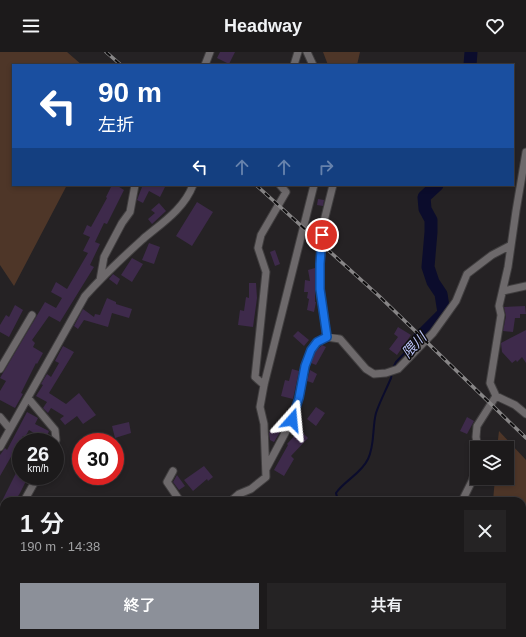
<!DOCTYPE html>
<html lang="ja">
<meta charset="utf-8">
<style>
body{margin:0;font-family:Arial,"Noto Sans JP",sans-serif;background:#252324;color:#f1f3f6;height:100vh;display:flex;flex-direction:column;font-size:15px;white-space:nowrap}
*{box-sizing:border-box;margin:0}
p{font-size:13px;color:#a0a1a3}
.icon{flex:none;width:22px;height:22px;fill:none;stroke:currentColor;stroke-width:2;stroke-linecap:round;stroke-linejoin:round}
.map{position:relative;flex:1;overflow:hidden}
.details{position:absolute;left:0px;top:445px;width:526px;height:140px;display:flex;flex-direction:column;background:#1c1a1b;border-radius:12px 12px 0 0;box-shadow:0 2px 6px #0003,0 0 0 1px #3a383a}
.details>*{flex:none}
.top-card{position:absolute;left:12px;top:12px;width:502px;height:122px;border-radius:0px;box-shadow:0 2px 6px #0003,0 0 0 1px #3a383a;background:#1a4fa0;color:#fff;overflow:hidden}
.fabs{position:absolute;left:470px;top:389px;display:grid;gap:8px}
.fabs a{display:grid;place-items:center;width:44px;height:44px;border-radius:0px;background:#1c1a1b;box-shadow:0 2px 6px #0003,0 0 0 1px #3a383a;font-size:20px}
.speed{position:absolute;left:12px;top:381px;display:flex;gap:8px;font-size:20px;font-weight:700;text-align:center}
.speed>*{display:grid;place-content:center;width:52px;height:52px;border-radius:50%;background:#1c1a1b;box-shadow:0 2px 6px #0003,0 0 0 1px #3a383a;line-height:1}
.speed small{font-size:10px;font-weight:400}
.speed .limit{border:6px solid #d22;background:#fff;color:#111}
.pin{position:absolute;display:grid;place-items:center;width:34px;height:34px;color:#fff;margin:-17px;border:2px solid #fff;border-radius:50%;box-shadow:0 1px 4px #0007}
.me{position:absolute;width:44px;margin:-22px;rotate:18deg;stroke-linejoin:round;filter:drop-shadow(0 0 3px #0008)}
.turn{display:flex;align-items:center;gap:14px;height:84px;padding:0 20px;font-size:18px}
.turn .icon{width:52px;height:52px;stroke-width:2.5}
.turn b{display:block;font-size:28px;line-height:34px}
.lanes{display:flex;align-items:center;height:38px;padding:0 20px;background:#0003;justify-content:center;gap:20px;direction:ltr}
.lanes .off{opacity:.35}
.round{display:grid;place-items:center;flex:none;width:42px;height:42px;border-radius:0px;background:#252324}
.head{display:flex;align-items:center;justify-content:space-between;height:68px;padding:0 20px}
h1{font-size:24px;font-weight:600;line-height:30px}
.action{display:flex;gap:8px;margin-top:auto;padding:8px 20px}
.action a{flex:1;height:46px;border-radius:0px;background:#8c9099;color:#fff;font-size:16px;font-weight:600;line-height:46px;text-align:center}
.action a+a{background:#252324;color:#f1f3f6}
header{display:flex;justify-content:space-between;align-items:center;height:52px;padding:0 20px;background:#1c1a1b;font-size:18px;font-weight:600}
.map>svg:first-child{display:block}
</style>
<header><svg class="icon" aria-label="menu" viewBox="0 0 24 24"><path d="M4 6h16M4 12h16M4 18h16"/></svg>Headway<svg class="icon" aria-label="heart" viewBox="0 0 24 24"><path d="M12 20l-8-8c-3-5 5-10 8-4 3-6 11-1 8 4z"/></svg></header>
<div class="map">
<svg width="526" height="585" viewBox="0 0 526 585">
<rect width="100%" height="100%" fill="#252224"/>
<!-- green -->
<path fill="#4e3628" d="M 0,0 L 67,0 L 82,13 L 13,13 L 13,133 L 67,133 L 14,234 L 0,213 Z
M 323,0 L 360,0 L 357,13 L 328,13 Z
M 499,379 L 526,408 L 526,491 L 522,488 L 522,449 L 493,449 L 495,426 L 507,426 L 507,396 L 497,396 Z
M 0,498 L 4,499 L 4,554 L 0,555 Z
M 152,581 L 175,581 L 172,585 L 143,585 Z
M 434,581 L 510,581 L 516,585 L 432,585 Z"/>
<g fill="none" stroke-linecap="round" stroke-linejoin="round">
<!-- stream -->
<path stroke="#0b0c2c" stroke-width="2" d="M 393,316 L 396,310 L 419,286
M 338,449 L 336,441 C 345,428 361,422 368,407 C 375,393 372,376 376,361 C 380,349 386,338 391,326 L 392,320
M 382,585 L 382,581"/>
<!-- river -->
<path stroke="#0b0c2c" stroke-width="13" d="M 470,13 L 471,0
M 419,286 L 444,261 L 441,242 L 433,230 L 428,215 L 431,180 L 431,168 L 425,157 L 424,145 L 437,133"/>
</g>
<!-- building -->
<path fill="#3e2a4b" d="M 220,0 L 235,0 L 229,12 L 217,6 Z
M 112,133 L 116,133 L 124,138 L 107,172 L 104,171 L 95,190 L 100,192 L 90,213 L 94,215 L 60,270 L 49,264 L 32,288 L 35,291 L 33,295 L 43,301 L 37,312 L 36,311 L 21,341 L 23,342 L 15,356 L 0,348 L 0,339 L 6,329 L 0,326 L 45,250 L 56,256 L 62,246 L 51,240 L 56,230 L 67,237 L 88,201 L 83,199 L 90,185 L 83,182 L 87,173 L 91,175 L 107,146 L 106,145 Z
M 140,133 L 166,133 L 160,145 L 149,139 L 143,151 L 137,148 L 142,135 Z
M 318,147 L 324,148 L 323,154 L 317,153 Z
M 197,150 L 213,160 L 192,194 L 176,184 Z
M 159,151 L 166,159 L 152,172 L 148,167 L 155,161 L 151,158 Z
M 149,191 L 160,195 L 154,212 L 142,208 Z
M 275,198 L 280,212 L 275,214 L 270,200 Z
M 132,206 L 143,212 L 132,230 L 121,223 Z
M 315,216 L 315,250 L 316,250 L 314,260 L 307,258 L 309,247 L 307,246 L 308,240 L 304,240 L 305,228 L 310,229 L 308,218 Z
M 113,222 L 120,227 L 117,233 L 109,227 Z
M 249,231 L 256,231 L 257,246 L 253,275 L 238,273 L 240,258 L 244,259 L 246,245 L 249,246 Z
M 107,246 L 116,250 L 116,252 L 132,257 L 129,266 L 112,261 L 108,275 L 84,268 L 78,277 L 74,274 L 83,257 L 94,265 L 95,262 L 100,263 Z
M 15,253 L 23,258 L 9,285 L 0,280 L 0,273 L 6,263 L 9,265 Z
M 525,254 L 526,262 L 520,262 L 520,266 L 515,266 L 513,280 L 503,279 L 506,264 L 504,255 Z
M 398,275 L 411,283 L 397,303 L 389,297 L 398,285 L 394,282 Z
M 526,278 L 526,311 L 522,305 L 517,310 L 516,308 L 512,311 L 502,300 L 501,291 Z
M 298,279 L 309,288 L 304,294 L 293,284 Z
M 322,293 L 326,295 L 316,313 L 311,311 L 315,300 Z
M 63,294 L 74,300 L 49,341 L 66,352 L 79,341 L 96,363 L 83,372 L 77,364 L 65,373 L 60,367 L 64,364 L 51,356 L 48,361 L 43,356 L 47,350 L 36,344 L 43,333 L 41,332 L 47,322 L 51,325 L 59,311 L 55,309 Z
M 292,317 L 299,319 L 293,347 L 281,344 L 285,328 L 289,329 Z
M 310,318 L 317,322 L 313,331 L 307,329 Z
M 316,355 L 325,361 L 316,374 L 307,367 Z
M 27,360 L 38,366 L 35,372 L 49,379 L 47,384 L 51,386 L 50,390 L 40,390 L 37,389 L 39,384 L 29,378 L 25,385 L 23,384 L 0,424 L 0,403 L 5,396 L 7,398 Z
M 467,365 L 474,369 L 467,382 L 460,379 Z
M 129,370 L 131,381 L 115,386 L 112,374 Z
M 273,376 L 280,380 L 274,390 L 270,388 L 269,381 Z
M 300,378 L 308,386 L 291,404 L 294,407 L 284,424 L 274,418 L 288,393 L 287,392 Z
M 21,411 L 21,424 L 27,427 L 20,441 L 15,449 L 2,449 Z
M 204,414 L 213,425 L 208,429 L 207,427 L 193,439 L 184,428 Z
M 177,423 L 185,434 L 179,438 L 173,430 Z"/>
<g fill="none" stroke-linecap="round" stroke-linejoin="round">
<!-- street casing -->
<g stroke="#403e3f" stroke-width="9">
<path id="street" d="M 307,0 L 313,13
M 205,13 L 210,0
M 294,13 L 298,0
M 526,100 L 516,159 L 508,215 L 499,254 L 501,263 L 490,331 L 496,344 L 515,353 L 526,362
M 100,228 L 104,205 L 122,171 L 130,160 L 135,133
M 503,239 L 526,234
M 327,285 L 320,237 L 320,212 L 324,169 L 333,133
M 0,317 L 32,263
M 264,333 L 255,325 L 266,220 L 258,196 L 261,183 L 286,140 L 280,133
M 28,346 L 55,378 L 56,388 L 55,392
M 0,365 L 10,377
M 0,395 L 85,244 C 103,224 123,205 143,187 C 162,171 184,157 193,133
M 478,396 L 476,385 L 477,374 L 496,344
M 266,417 L 292,368 L 299,346 L 305,314 L 311,298 L 317,290 L 327,285 L 340,287 L 366,317 L 374,322 L 386,321 L 398,317 L 433,281 L 446,263 L 456,249 L 467,222 L 492,203 L 511,193
M 173,419 L 167,430 L 180,449
M 24,449 L 38,424
M 231,449 L 239,442 L 251,437 L 266,425 L 264,372 L 260,355 L 264,333 L 314,133
M 462,449 L 472,429 L 477,414
M 0,466 L 4,464
M 47,585 L 50,581
M 85,585 L 90,581"/>
</g>
<!-- street -->
<use href="#street" stroke="#6d696b" stroke-width="7"/>
<!-- rail casing -->
<g stroke="#878586" stroke-width="3.5">
<path id="rail" d="M 106,0 L 121,13
M 256,133 L 379,244 L 526,386"/>
</g>
<!-- rail -->
<use href="#rail" stroke="#0d0c0d" stroke-width="2" stroke-dasharray="6" stroke-linecap="butt"/>
</g>
<g fill="none" stroke-linecap="round" stroke-linejoin="round">
<!-- route casing -->
<g stroke="#114b97" stroke-width="10">
<path id="route" d="M 292,368 L 299,346 L 305,314 L 311,298 L 317,290 L 327,285 L 320,237 L 320,212 L 322,183"/>
</g>
<!-- route -->
<use href="#route" stroke="#1a73e8" stroke-width="7"/>
</g>
<g text-anchor="middle" stroke-width="3" stroke-linejoin="round" paint-order="stroke">
<!-- water labels -->
<g font-size="14" font-style="italic" fill="#b9c1f6" stroke="#0d0c0d">
<text transform="translate(414 293) rotate(-47)" y="5">隈川</text>
</g>
</g>
</svg>
<div class="fabs">
<a><svg class="icon" aria-label="layers" viewBox="0 0 24 24"><path d="M12 4l9 5-9 5-9-5zM3 14l9 5 9-5"/></svg></a>
</div>
<div class="speed"><div>26<small>km/h</small></div><div class="limit">30</div></div>
<div class="pin" style="left:322px;top:183px;background:#d93025"><svg class="icon" aria-label="arrive" viewBox="0 0 24 24"><path d="M6 21V4h12l-3 4 3 4H6"/></svg></div>
<svg class="me" style="left:292px;top:368px" viewBox="-20 -20 40 40"><path d="M0-17L14 15 0 8-14 15z" fill="#1a73e8" stroke="#fff" stroke-width="4"/></svg>
<div class="top-card">
<div class="turn"><svg class="icon" aria-label="left" viewBox="0 0 24 24"><path d="M17 20v-9H6M10 6l-5 5 5 5"/></svg><div><b>90 m</b>左折</div></div>
<div class="lanes"><svg class="icon" aria-label="left" viewBox="0 0 24 24"><path d="M17 20v-9H6M10 6l-5 5 5 5"/></svg><svg class="icon off" aria-label="ahead" viewBox="0 0 24 24"><path d="M12 20V5M6 11l6-6 6 6"/></svg><svg class="icon off" aria-label="ahead" viewBox="0 0 24 24"><path d="M12 20V5M6 11l6-6 6 6"/></svg><svg class="icon off" aria-label="right" viewBox="0 0 24 24"><path d="M7 20v-9h11M14 6l5 5-5 5"/></svg></div>
</div>
<section class="details">
<div class="head"><div><h1>1 分</h1><p>190 m · 14:38</p></div><a class="round"><svg class="icon" aria-label="close" viewBox="0 0 24 24"><path d="M6 6l12 12M18 6L6 18"/></svg></a></div>
<div class="action"><a>終了</a><a>共有</a></div>
</section>
</div>
